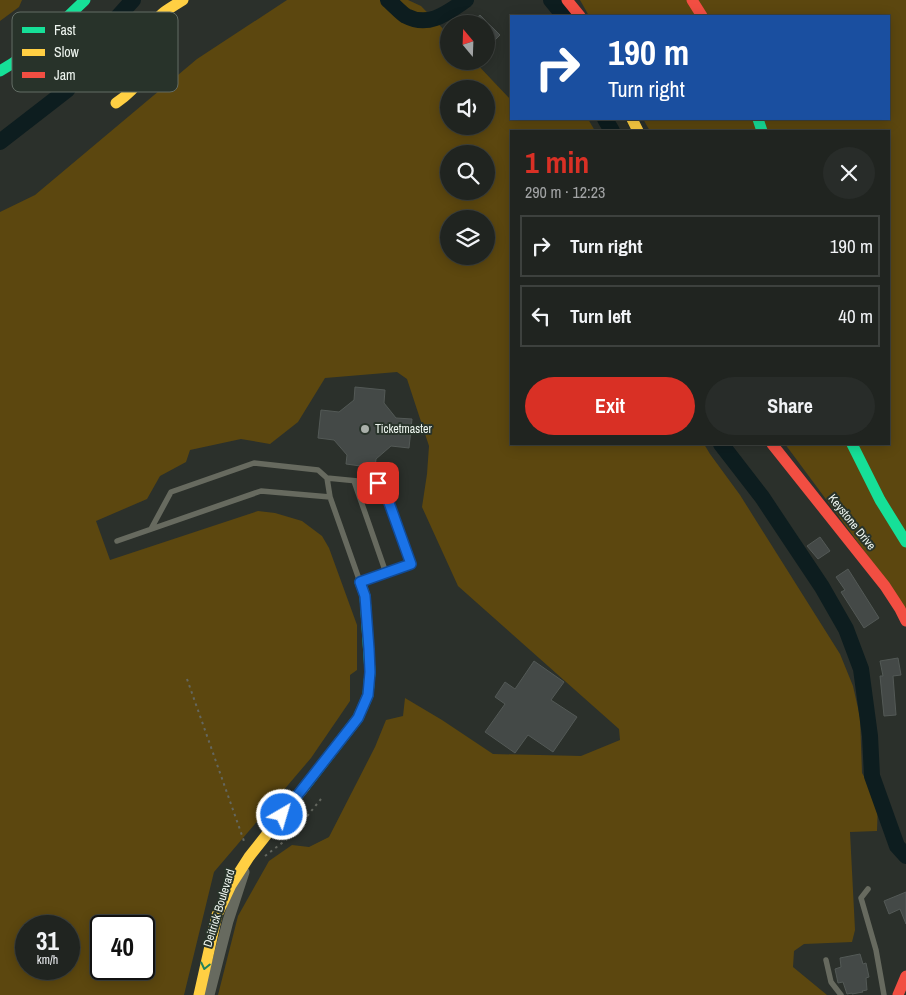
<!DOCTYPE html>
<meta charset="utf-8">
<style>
body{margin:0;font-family:"Archivo Narrow",sans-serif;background:#282c29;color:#f1f3f6;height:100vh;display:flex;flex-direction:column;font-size:19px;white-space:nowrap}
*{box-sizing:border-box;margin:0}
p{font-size:16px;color:#a2a4a5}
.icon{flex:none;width:28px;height:28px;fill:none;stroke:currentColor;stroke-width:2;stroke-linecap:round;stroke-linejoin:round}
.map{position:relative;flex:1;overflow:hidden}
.sheet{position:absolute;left:510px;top:130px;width:380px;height:315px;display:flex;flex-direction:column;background:#202420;border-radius:0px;box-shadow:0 2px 12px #0003,0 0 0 1px #3d413e}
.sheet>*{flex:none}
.guide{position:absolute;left:510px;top:15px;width:380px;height:105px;border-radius:0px;box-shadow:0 2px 12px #0003,0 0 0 1px #3d413e;background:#1a4fa0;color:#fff;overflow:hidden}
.needle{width:32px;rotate:341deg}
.fabs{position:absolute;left:440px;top:15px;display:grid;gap:10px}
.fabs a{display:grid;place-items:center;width:55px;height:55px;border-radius:50%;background:#202420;box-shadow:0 2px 12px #0003,0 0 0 1px #3d413e;font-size:25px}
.speed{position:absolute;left:15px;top:915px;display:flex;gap:10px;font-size:25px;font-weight:700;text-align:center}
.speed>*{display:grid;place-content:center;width:65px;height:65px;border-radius:50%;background:#202420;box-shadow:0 2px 12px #0003,0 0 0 1px #3d413e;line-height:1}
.speed small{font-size:12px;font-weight:400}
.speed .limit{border:2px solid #111;border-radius:8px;background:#fff;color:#111}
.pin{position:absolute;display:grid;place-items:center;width:42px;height:42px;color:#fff;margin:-21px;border-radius:10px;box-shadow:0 2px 8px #0006}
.me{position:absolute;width:55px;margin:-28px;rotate:38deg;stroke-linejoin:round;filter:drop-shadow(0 0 4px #0008)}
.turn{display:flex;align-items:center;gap:18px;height:105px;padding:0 15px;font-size:22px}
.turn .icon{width:65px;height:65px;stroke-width:2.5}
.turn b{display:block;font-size:35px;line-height:42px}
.round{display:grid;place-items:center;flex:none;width:52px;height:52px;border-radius:26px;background:#282c29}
.summary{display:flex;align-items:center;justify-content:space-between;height:85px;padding:0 15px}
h1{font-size:30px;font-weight:800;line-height:38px;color:#d93025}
.cta{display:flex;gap:10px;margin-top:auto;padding:10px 15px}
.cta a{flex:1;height:58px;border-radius:30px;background:#d93025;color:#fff;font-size:20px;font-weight:800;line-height:58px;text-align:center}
.cta a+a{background:#282c29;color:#f1f3f6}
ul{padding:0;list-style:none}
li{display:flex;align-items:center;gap:15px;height:62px;margin:0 10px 8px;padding:0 5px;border:2px solid #3d413e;border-radius:0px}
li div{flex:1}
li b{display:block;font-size:19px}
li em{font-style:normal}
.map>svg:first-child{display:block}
</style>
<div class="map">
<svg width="906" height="995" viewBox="0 0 906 995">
<rect width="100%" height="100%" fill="#2b302b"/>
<!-- green -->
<path fill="#5c470f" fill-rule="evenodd" d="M 0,0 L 22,0 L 19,7 L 0,21 Z
M 287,0 L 408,0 L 421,6 L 449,35 L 449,61 L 474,61 L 511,100 L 511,119 L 588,119 L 595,131 L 511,131 L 511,444 L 704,444 L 710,454 L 740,495 L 840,654 L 853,686 L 860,717 L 862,773 L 878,801 L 877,831 L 850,832 L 855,930 L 852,942 L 804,944 L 794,951 L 793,967 L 827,995 L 218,995 L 238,916 L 269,861 L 292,845 L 309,847 L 329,837 L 375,747 L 386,720 L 403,716 L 405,698 L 442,720 L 493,754 L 581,756 L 620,740 L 619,729 L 458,586 L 422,507 L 427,474 L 429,446 L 407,379 L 397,372 L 325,378 L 298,422 L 270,444 L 241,439 L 190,450 L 186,462 L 160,476 L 147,499 L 96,521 L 110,560 L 258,511 L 275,513 L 302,521 L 322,536 L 329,548 L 357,625 L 357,670 L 350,675 L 350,701 L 311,758 L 214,872 L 184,995 L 0,995 L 0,212 L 35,195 L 197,59 ZM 449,89 L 486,89 L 486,126 L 449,126 ZM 449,154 L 486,154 L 486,191 L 449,191 ZM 449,219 L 486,219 L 486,256 L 449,256 ZM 26,926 L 69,926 L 69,969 L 26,969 ZM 101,926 L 144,926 L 144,969 L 101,969 Z
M 580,0 L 906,0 L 906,617 L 888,583 L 785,444 L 889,444 L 889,131 L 650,131 L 643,119 L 889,119 L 889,16 L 589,16 Z"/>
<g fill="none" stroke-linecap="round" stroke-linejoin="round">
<!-- river -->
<path stroke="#0d1d1f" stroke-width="16" d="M 388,0 C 394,5 400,12 406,16 C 429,28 447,13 466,0
M 551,0 L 564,16
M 605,119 L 612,131
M 0,142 L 67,90 L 114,21 L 133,0
M 721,444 L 762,497 L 822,587 L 846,629 L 861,669 L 870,736 L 872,776 L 897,846 L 906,856"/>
</g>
<!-- building -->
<path fill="#444947" stroke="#535956" d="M 480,15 L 500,35 L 491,44 L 486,39 L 486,24 L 470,24 Z
M 355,387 L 385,390 L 384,403 L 396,418 L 412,419 L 409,448 L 391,446 L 376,459 L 375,468 L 346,464 L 347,455 L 334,440 L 318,438 L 321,410 L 339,412 L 354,400 Z
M 820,537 L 830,551 L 818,559 L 807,546 Z
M 848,569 L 879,618 L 864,628 L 841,592 L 845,590 L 836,577 Z
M 898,658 L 901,675 L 893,676 L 896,715 L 884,716 L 880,676 L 883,676 L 880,661 Z
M 534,661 L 564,682 L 551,700 L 577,717 L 553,752 L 528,735 L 515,753 L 485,732 L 505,704 L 495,697 L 505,682 L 515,689 Z
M 906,892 L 906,924 L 900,909 L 889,914 L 884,901 Z
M 860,954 L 863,964 L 866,963 L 869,977 L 866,978 L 867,990 L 862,991 L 863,992 L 852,994 L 852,993 L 847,994 L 843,982 L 838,983 L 835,969 L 841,967 L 840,958 Z"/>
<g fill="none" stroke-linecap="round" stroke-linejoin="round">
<!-- path -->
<path stroke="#64675f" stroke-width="2" stroke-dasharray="2.5 4" stroke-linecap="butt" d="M 187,679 L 245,844
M 265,856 L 291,836 L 321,799"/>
<!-- lane -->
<path stroke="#676a5f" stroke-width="5.5" d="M 354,481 L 386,573
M 151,529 L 171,492 L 254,463 L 318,470 L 327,478 L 378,483 L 383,486 L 411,564 L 360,582 L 330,497 L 327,478
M 117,541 L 261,491 L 330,497
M 868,889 L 861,898 L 876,950 L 884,995
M 826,960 L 831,982 L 841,995"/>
<!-- street -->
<path stroke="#676a5f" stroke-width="11" d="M 209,995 L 228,921 L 244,872"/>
<!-- fast -->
<path stroke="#16e098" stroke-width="11" d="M 0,71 C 33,52 58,26 85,0
M 758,119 L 762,131
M 852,444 L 880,500 L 906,542
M 305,786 L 358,718 L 368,695 L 370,672 L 365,596 L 360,582"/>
<!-- slow -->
<path stroke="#ffcf43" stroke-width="11" d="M 116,103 C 141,86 145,74 150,45 C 151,37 152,28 155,22 C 161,12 174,6 183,0
M 632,119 L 638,131
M 199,995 L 217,915 L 231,885 L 249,857 L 305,786"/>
<!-- jam -->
<path stroke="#f24e42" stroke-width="11" d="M 567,0 L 580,16
M 692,0 L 702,16
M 772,444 L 885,586 L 900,609 L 906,621
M 898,995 L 906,976"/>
</g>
<!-- one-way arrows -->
<defs><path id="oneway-chevron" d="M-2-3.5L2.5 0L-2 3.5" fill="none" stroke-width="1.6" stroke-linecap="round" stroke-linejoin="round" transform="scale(1.25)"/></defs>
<use stroke="#20815c" href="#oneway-chevron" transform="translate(205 966) rotate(103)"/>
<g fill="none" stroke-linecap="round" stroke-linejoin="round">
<!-- route casing -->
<g stroke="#114b97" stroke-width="12">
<path id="route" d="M 282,815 L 358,718 L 368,695 L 370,672 L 369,649 L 365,596 L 360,582 L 411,564 L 383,486 L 378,483"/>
</g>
<!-- route -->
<use href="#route" stroke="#1a73e8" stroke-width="9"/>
</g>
<!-- markers -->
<circle fill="#aab0aa" stroke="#28332a" stroke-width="2" cx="365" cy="429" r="5"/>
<g text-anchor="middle" stroke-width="4" stroke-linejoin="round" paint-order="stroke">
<!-- poi labels -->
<g font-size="12" fill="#eef5ef" stroke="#28332a" text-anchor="start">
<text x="375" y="433">Ticketmaster</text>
</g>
<!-- street labels -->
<g font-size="12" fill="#eef5ef" stroke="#28332a">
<text transform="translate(852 522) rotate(51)" y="4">Keystone Drive</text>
<text transform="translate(219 908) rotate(-73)" y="4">Deitrick Boulevard</text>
</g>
</g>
<!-- legend -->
<rect x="12" y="12" width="166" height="80" rx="8" fill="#28332a" stroke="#636d65" stroke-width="1"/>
<rect x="22" y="27" width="23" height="6" fill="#16e098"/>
<rect x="22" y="49" width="23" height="7" fill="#ffcf43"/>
<rect x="22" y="72" width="23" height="6" fill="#f24e42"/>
<g font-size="14" fill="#eef5ef">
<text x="54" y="35">Fast</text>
<text x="54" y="57">Slow</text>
<text x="54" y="80">Jam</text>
</g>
</svg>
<div class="fabs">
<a><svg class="needle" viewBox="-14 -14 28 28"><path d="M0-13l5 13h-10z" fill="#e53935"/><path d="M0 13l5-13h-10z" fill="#a2a4a5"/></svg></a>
<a><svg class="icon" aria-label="sound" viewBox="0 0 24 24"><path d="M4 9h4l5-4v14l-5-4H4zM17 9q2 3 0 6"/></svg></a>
<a><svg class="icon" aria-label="search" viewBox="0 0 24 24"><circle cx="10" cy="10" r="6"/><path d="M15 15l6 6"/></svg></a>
<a><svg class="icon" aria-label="layers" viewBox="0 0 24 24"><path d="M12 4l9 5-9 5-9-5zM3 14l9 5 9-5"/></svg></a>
</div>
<div class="speed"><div>31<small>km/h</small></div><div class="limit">40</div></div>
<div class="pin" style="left:378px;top:483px;background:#d93025"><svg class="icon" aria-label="arrive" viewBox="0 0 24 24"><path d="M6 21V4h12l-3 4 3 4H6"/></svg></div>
<svg class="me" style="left:282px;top:815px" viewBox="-20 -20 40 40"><circle r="17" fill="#1a73e8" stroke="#fff" stroke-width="3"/><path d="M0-11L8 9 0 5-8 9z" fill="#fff"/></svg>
<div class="guide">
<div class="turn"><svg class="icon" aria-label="right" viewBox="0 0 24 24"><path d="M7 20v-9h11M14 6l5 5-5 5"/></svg><div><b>190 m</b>Turn right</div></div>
</div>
<section class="sheet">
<div class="summary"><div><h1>1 min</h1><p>290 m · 12:23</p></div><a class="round"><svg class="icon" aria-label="close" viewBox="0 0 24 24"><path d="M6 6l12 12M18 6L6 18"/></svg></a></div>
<ul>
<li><svg class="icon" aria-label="right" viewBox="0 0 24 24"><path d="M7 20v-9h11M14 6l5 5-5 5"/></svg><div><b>Turn right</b></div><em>190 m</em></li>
<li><svg class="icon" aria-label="left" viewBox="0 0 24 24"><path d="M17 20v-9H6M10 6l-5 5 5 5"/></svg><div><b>Turn left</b></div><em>40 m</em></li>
</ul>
<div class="cta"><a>Exit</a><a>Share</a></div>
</section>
</div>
